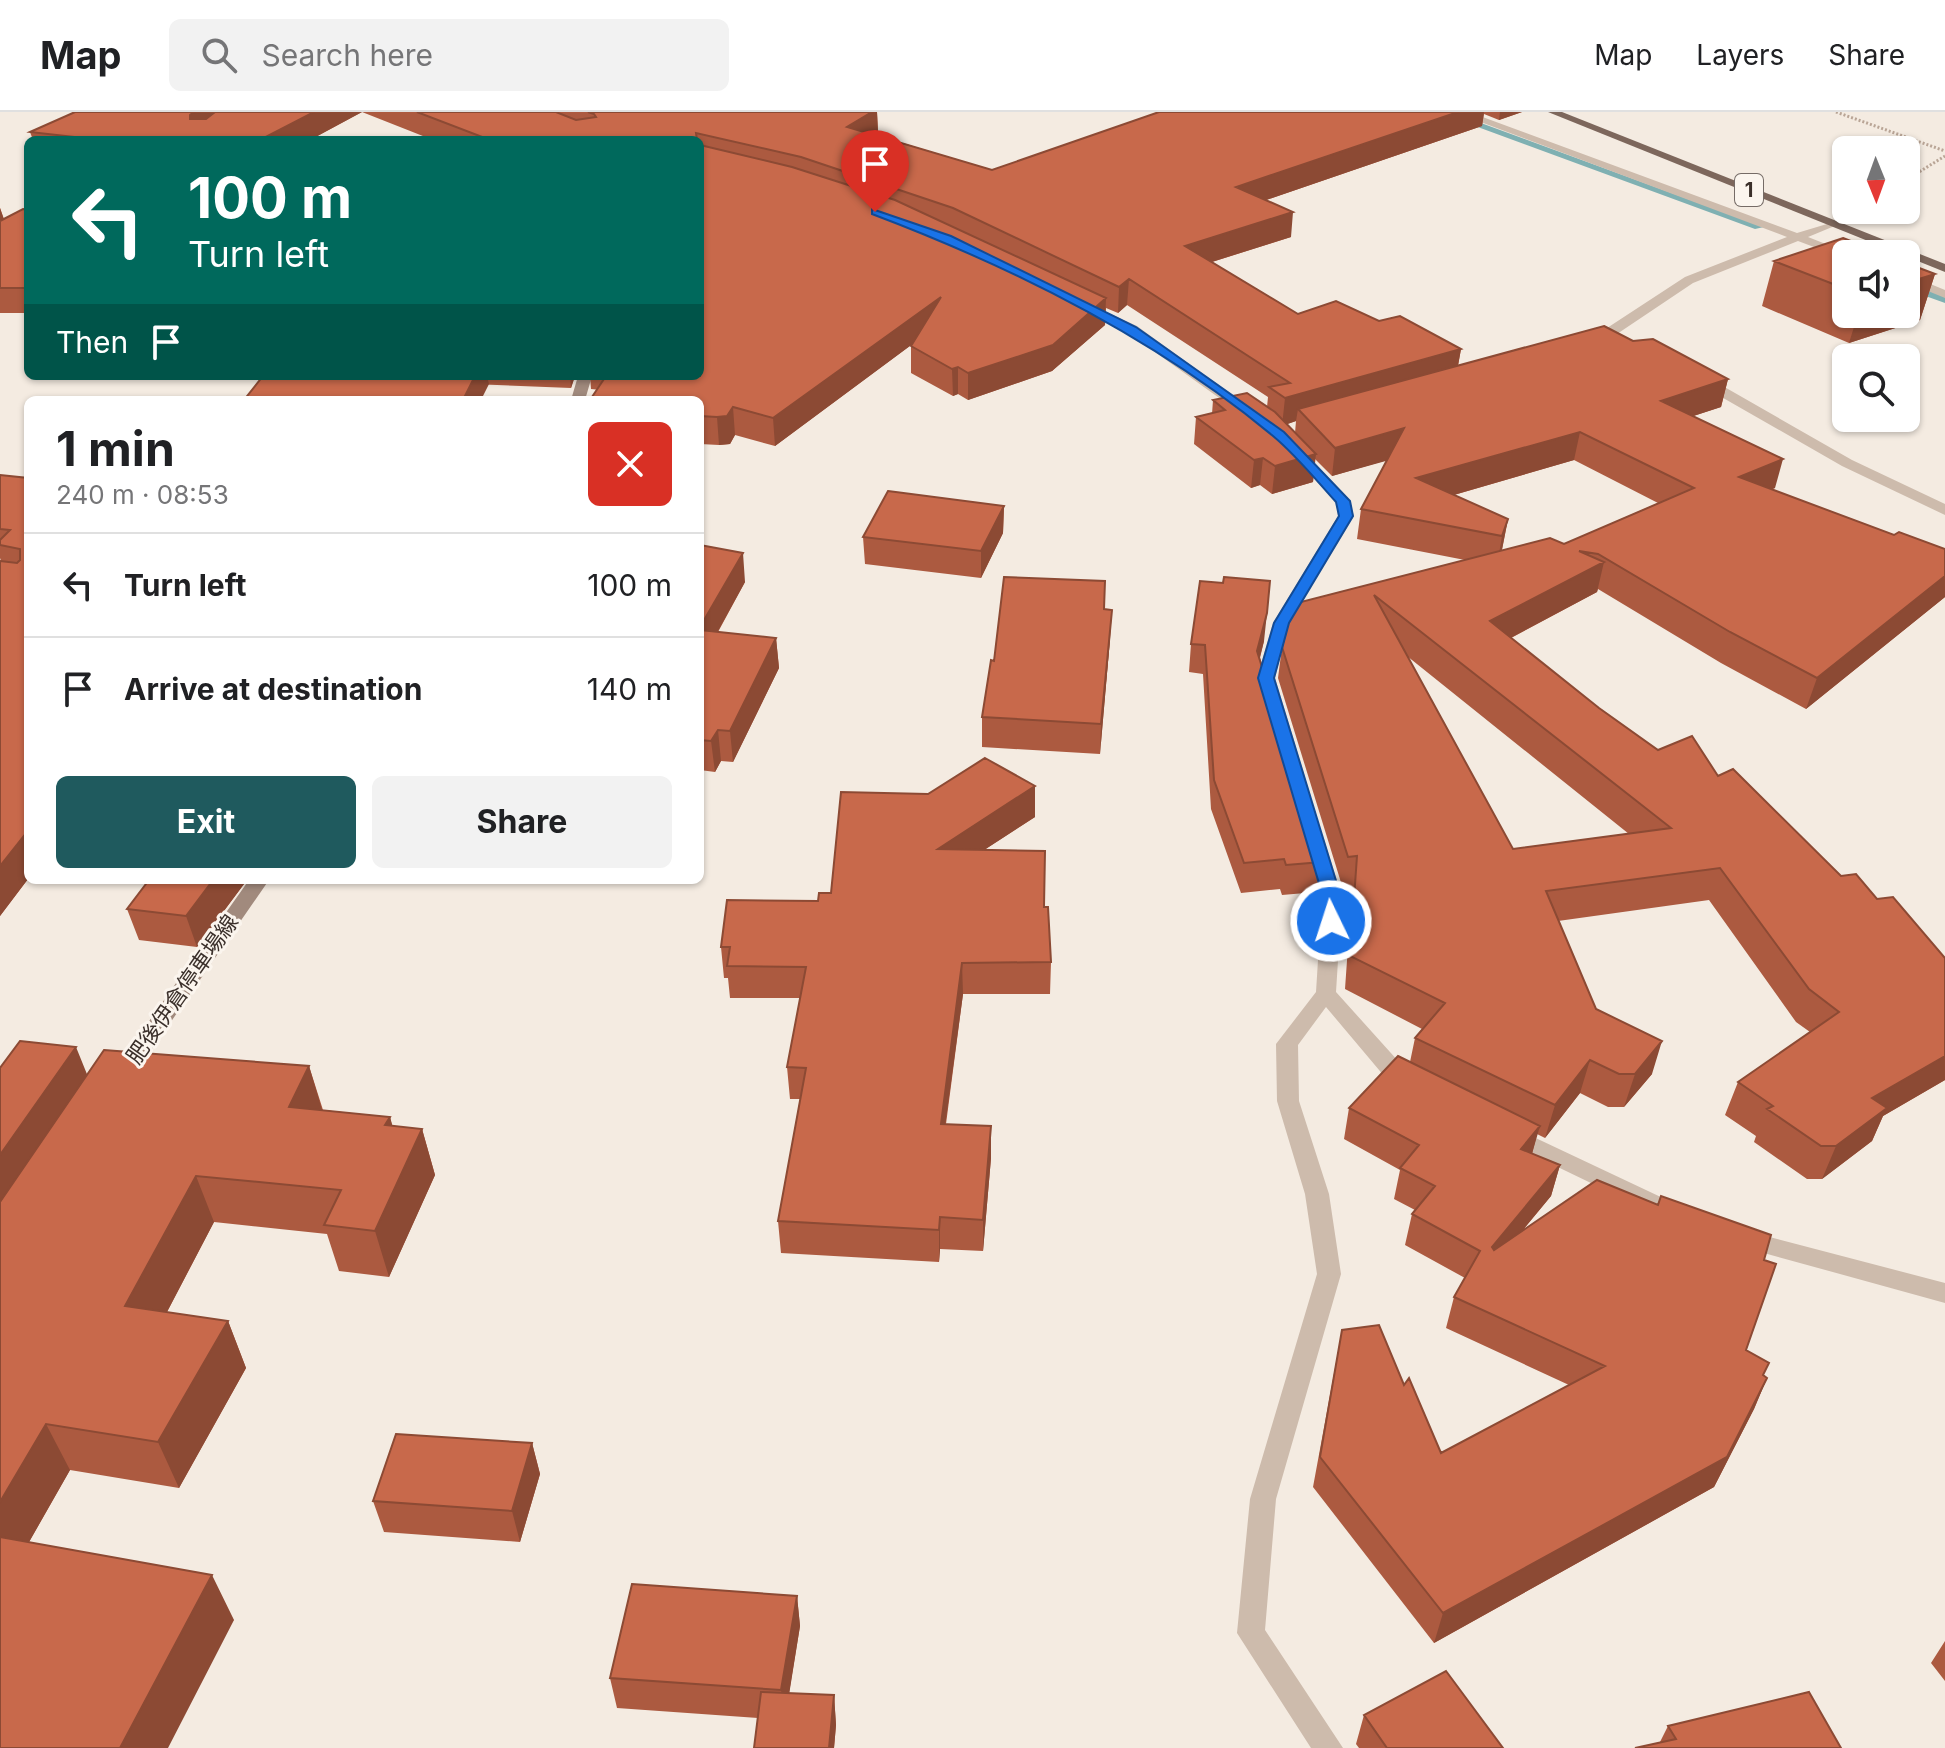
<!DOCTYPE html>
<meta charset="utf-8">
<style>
body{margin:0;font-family:Inter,"Noto Sans JP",sans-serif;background:#f2f2f2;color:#202124;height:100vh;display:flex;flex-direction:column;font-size:30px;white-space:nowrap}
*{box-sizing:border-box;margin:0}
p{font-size:26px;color:#757577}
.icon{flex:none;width:44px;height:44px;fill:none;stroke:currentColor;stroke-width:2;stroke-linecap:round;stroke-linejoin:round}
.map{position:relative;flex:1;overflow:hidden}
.drawer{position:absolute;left:24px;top:284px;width:680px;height:488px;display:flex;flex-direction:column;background:#fff;border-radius:12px;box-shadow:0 2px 6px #0004}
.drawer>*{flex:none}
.guide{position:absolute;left:24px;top:24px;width:680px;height:244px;border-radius:12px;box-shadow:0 2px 6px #0004;background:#00695c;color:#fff;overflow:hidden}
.needle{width:52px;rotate:179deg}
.controls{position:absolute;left:1832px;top:24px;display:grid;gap:16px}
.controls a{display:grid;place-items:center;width:88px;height:88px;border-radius:12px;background:#fff;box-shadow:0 2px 6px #0004;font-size:40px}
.pin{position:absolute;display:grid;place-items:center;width:68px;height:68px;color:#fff;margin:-82px -34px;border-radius:50% 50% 50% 0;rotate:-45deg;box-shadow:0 0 8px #0007}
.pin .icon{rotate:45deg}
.me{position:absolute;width:88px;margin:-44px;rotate:356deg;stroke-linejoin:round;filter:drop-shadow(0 0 6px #0008)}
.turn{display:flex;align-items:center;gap:28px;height:168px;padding:0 32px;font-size:36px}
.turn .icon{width:104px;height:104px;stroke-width:2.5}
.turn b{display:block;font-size:56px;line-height:68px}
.then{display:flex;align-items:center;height:76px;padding:0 32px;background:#0003;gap:16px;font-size:30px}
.round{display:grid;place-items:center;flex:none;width:84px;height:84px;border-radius:12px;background:#f2f2f2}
.overview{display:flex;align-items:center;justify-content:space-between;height:136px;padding:0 32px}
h1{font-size:48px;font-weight:700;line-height:60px}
.cta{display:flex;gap:16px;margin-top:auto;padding:16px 32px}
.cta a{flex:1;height:92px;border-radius:12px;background:#1f5a5e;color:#fff;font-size:32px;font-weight:700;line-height:92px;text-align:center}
.cta a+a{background:#f2f2f2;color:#202124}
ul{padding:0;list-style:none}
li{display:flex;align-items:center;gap:24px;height:104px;padding:0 32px;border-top:2px solid #e0e0e0}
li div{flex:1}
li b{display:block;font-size:30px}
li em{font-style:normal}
header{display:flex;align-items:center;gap:48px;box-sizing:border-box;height:112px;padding:0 40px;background:#fff;border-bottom:2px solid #e0e0e0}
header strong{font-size:38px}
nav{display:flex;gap:44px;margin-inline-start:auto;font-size:28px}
.search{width:560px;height:72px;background:#f2f2f2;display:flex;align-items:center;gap:20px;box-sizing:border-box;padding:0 28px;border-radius:12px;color:#757577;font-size:30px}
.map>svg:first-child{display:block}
</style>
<header>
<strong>Map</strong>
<div class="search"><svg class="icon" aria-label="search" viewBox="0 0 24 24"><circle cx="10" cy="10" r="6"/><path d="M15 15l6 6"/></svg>Search here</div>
<nav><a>Map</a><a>Layers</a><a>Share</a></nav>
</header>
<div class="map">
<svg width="1945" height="1636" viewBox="0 0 1945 1636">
<rect width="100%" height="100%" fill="#f4ebe1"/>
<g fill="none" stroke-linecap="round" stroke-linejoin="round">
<!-- stream -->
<path fill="#7fb0b2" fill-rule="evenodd" d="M 1437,0 L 1451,0 L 1764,115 L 1755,117 Z
M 1906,170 L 1945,184 L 1945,191 L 1906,177 Z"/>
<!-- path -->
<path stroke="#b9a596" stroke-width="3" stroke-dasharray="2 2" stroke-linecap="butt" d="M 1836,0 L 1945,39
M 1906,68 L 1945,44"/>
<!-- street -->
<path fill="#cdbbac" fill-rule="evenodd" d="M 1454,0 L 1469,0 L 1797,121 L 1837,109 L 1837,113 L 1808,125 L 1851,142 L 1846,142 L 1846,147 L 1798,129 L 1693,171 L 1614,224 L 1584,231 L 1584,225 L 1604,218 L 1685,165 L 1787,125 Z
M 1906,162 L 1945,178 L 1945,186 L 1906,170 Z
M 1084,190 L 1137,214 L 1255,300 L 1243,303 L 1127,220 L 1080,197 L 1078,194 Z
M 1697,265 L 1707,265 L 1852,348 L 1945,392 L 1945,403 L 1842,354 L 1697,271 Z
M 1297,337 L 1302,338 L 1348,386 L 1354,404 L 1289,511 L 1275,566 L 1311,685 L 1302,691 L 1293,685 L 1257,566 L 1273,511 L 1338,404 L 1336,390 L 1290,341 Z
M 1315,721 L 1324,727 L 1342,785 L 1336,880 L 1417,970 L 1414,976 L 1406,978 L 1390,971 L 1326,895 L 1298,933 L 1299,989 L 1329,1082 L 1341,1162 L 1276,1387 L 1265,1518 L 1343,1636 L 1311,1636 L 1237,1521 L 1250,1387 L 1317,1162 L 1305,1082 L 1277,989 L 1276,932 L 1316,880 L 1322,785 L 1306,727 Z
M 1510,1014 L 1665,1087 L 1669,1093 L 1665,1099 L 1657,1102 L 1649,1099 L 1502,1028 L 1499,1022 L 1502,1016 Z
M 1743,1118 L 1945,1171 L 1945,1191 L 1735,1133 L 1731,1127 L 1735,1121 Z"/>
<!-- secondary -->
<path fill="#a18a7d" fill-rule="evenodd" d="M 578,264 L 592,264 L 585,288 L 571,288 Z
M 249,768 L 269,768 L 132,966 L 116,966 L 113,961 L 116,956 Z"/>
<!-- primary -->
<path fill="#7d675c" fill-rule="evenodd" d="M 1548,0 L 1562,0 L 1945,152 L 1945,160 Z"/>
</g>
<!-- wall -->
<path fill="#ac5a40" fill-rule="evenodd" d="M 75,0 L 877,0 L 878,20 L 873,22 L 992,58 L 1159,0 L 1522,0 L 1499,8 L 1484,2 L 1482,14 L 1266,88 L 1291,125 L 1212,150 L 1298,202 L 1379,209 L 1461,237 L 1458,254 L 1633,229 L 1728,267 L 1721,295 L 1693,304 L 1775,376 L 1771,377 L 1894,423 L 1945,437 L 1945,485 L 1806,597 L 1721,551 L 1598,477 L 1597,480 L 1511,526 L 1599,596 L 1658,638 L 1718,664 L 1841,764 L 1877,787 L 1945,846 L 1945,968 L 1883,1004 L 1872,1029 L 1822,1067 L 1807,1067 L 1754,1030 L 1756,1024 L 1725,1003 L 1738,970 L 1810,920 L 1796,910 L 1709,788 L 1558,809 L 1596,897 L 1652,962 L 1624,995 L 1608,995 L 1580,981 L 1545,1026 L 1537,1022 L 1532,1042 L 1560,1053 L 1551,1084 L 1523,1118 L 1764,1148 L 1746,1238 L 1764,1263 L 1767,1266 L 1754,1297 L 1714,1375 L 1434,1531 L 1313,1375 L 1342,1218 L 1404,1273 L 1441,1341 L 1569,1273 L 1446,1216 L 1454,1185 L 1465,1166 L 1405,1133 L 1412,1102 L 1415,1098 L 1394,1087 L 1400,1058 L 1344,1027 L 1349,996 L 1410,950 L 1415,926 L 1422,917 L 1345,877 L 1352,777 L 1343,777 L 1278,566 L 1282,535 L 1293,492 L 1465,448 L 1357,427 L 1361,397 L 1387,348 L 1332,364 L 1315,347 L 1313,370 L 1272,382 L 1260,373 L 1251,376 L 1194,332 L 1196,305 L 1212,302 L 1213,288 L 1267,295 L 1268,285 L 1127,193 L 1118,201 L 1106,196 L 1105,213 L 1052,259 L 968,288 L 958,282 L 953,284 L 911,261 L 911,233 L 775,334 L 735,323 L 730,332 L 719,333 L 700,332 L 700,288 L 591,277 L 590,264 L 700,264 L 700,28 L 433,28 L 362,0 L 310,28 L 33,28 L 30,20 ZM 1296,309 L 1295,321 L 1287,312 ZM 1574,348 L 1658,391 L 1564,432 L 1502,438 L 1508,407 L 1454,383 ZM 1407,544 L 1629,722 L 1513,737 Z
M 0,96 L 4,107 L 28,98 L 28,201 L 0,201 Z
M 1846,142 L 1846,202 L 1906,202 L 1935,162 L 1920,208 L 1849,231 L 1762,194 L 1774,149 Z
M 263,264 L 575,264 L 571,276 Z
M 0,363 L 28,366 L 28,767 L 0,804 L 0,449 L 1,449 L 0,446 Z
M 1004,394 L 1003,421 L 981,466 L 865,452 L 863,425 Z
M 700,433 L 745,470 L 718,520 L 776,526 L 779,556 L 733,650 L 721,649 L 715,660 L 700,658 Z
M 1110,527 L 1100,642 L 982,635 L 982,605 L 994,549 Z
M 1264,529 L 1260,546 L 1322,750 L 1317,780 L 1282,783 L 1280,777 L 1241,781 L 1211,697 L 1203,562 L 1189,560 L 1191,532 Z
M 1035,674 L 1035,705 L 984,738 L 1044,795 L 1051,850 L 1050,882 L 963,882 L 946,1012 L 991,1014 L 991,1046 L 983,1139 L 940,1137 L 939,1150 L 781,1141 L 778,1109 L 800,987 L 790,987 L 787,955 L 800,886 L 730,886 L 728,866 L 724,866 L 721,835 L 818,789 L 831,781 L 928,682 Z
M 149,768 L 247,768 L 197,835 L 139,828 L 127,797 Z
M 309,954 L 323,998 L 390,1005 L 392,1014 L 422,1017 L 435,1063 L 389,1165 L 339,1159 L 327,1122 L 214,1110 L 167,1200 L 228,1209 L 246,1256 L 179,1376 L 70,1358 L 29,1430 L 234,1508 L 0,1636 L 87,963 Z
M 532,1331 L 540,1362 L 520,1430 L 384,1420 L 373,1389 Z
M 797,1484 L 800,1514 L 789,1581 L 834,1583 L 836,1613 L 834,1636 L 754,1636 L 758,1606 L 617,1596 L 610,1566 Z
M 1945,1529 L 1945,1569 L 1931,1551 Z
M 1364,1603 L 1503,1636 L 1359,1636 L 1356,1632 Z
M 1668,1614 L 1841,1636 L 1660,1630 Z"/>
<!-- shaded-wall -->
<path fill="#8c4a34" d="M 194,0 L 228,0 L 196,28 L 190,7 L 190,3 Z
M 314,0 L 362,0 L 310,28 L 260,28 Z
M 872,0 L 877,0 L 878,20 L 848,38 L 847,15 Z
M 1458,0 L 1484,0 L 1482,14 L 1234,99 L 1236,75 Z
M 1500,0 L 1522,0 L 1499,8 Z
M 0,96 L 8,120 L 0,125 Z
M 1293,100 L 1291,125 L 1183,159 L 1185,134 Z
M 1935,162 L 1920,208 L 1849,231 L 1858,202 L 1906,202 L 1906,171 Z
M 1129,167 L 1127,193 L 1118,201 L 1119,175 Z
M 941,185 L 941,211 L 775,334 L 773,306 Z
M 1106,186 L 1105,213 L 1052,259 L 968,288 L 968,261 Z
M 1461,237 L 1456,264 L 1298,297 L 1296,309 L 1282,314 L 1285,286 Z
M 958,255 L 958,282 L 953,284 L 952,257 Z
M 475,264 L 487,264 L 489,272 L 481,288 L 463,288 Z
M 570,264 L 575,264 L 571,276 Z
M 1728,267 L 1721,295 L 1654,317 L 1661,289 Z
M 733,295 L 735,323 L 730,332 L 719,333 L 717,305 Z
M 1404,316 L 1400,345 L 1332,364 L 1335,336 Z
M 1580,320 L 1574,348 L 1412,395 L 1416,366 Z
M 1316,342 L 1313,370 L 1272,382 L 1275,354 Z
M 1263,346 L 1260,373 L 1251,376 L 1254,348 Z
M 1783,347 L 1775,376 L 1731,394 L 1739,365 Z
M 1004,394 L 1003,421 L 981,466 L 981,439 Z
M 1508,407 L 1502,437 L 1497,454 L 1502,424 Z
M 743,441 L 745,470 L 702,548 L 700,515 Z
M 1604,450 L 1597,480 L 1484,540 L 1490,509 Z
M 1945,455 L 1945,485 L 1806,597 L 1817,566 Z
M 1112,498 L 1110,527 L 1100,642 L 1101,612 Z
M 1267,501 L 1264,529 L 1254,567 L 1257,539 Z
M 776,526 L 779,556 L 733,650 L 730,619 Z
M 718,618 L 721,649 L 715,660 L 711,629 Z
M 1035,674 L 1035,705 L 938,768 L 938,737 Z
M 27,720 L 28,723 L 28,767 L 0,804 L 0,754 Z
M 213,768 L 247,768 L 197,835 L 186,804 Z
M 962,851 L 963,882 L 941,1044 L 941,1012 Z
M 1662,929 L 1652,962 L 1624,995 L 1635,962 Z
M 76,935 L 95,982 L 0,1123 L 0,1043 Z
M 1945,944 L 1945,968 L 1883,1004 L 1872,1029 L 1822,1067 L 1836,1034 L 1872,986 Z
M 1590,948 L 1580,981 L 1545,1026 L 1555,993 Z
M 309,954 L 323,1001 L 289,995 Z
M 390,1005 L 403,1051 L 385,1013 Z
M 991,1014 L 991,1046 L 983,1139 L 983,1108 Z
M 1540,1014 L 1531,1045 L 1521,1037 Z
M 422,1017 L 435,1063 L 389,1165 L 375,1119 Z
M 1560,1053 L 1551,1084 L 1483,1166 L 1492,1135 Z
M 196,1064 L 214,1110 L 146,1240 L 125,1194 Z
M 940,1105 L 940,1137 L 939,1150 L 939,1118 Z
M 228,1209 L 246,1256 L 179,1376 L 158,1330 Z
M 1767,1266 L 1754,1297 L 1714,1375 L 1434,1531 L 1443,1501 Z
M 46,1312 L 70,1358 L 8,1467 L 0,1453 L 0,1390 Z
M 532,1331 L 540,1362 L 520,1430 L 512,1399 Z
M 212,1463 L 234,1508 L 168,1636 L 120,1636 Z
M 797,1484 L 800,1514 L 785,1608 L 781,1578 Z
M 834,1583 L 836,1613 L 834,1636 L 829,1636 Z"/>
<!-- building -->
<path fill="#c8694b" stroke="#8c4a34" stroke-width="2" fill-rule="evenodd" d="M 75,0 L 194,0 L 190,3 L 190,7 L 206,7 L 215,0 L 314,0 L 260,28 L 101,28 L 30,20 Z
M 417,0 L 556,0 L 576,8 L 596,5 L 594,2 L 588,0 L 872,0 L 847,15 L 992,58 L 1159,0 L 1458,0 L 1236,75 L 1293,100 L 1185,134 L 1298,202 L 1336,189 L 1379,209 L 1400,204 L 1461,237 L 1285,286 L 1269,275 L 1290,271 L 1129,167 L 1119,175 L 953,96 L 801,45 L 696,21 L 697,28 L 490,28 Z
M 700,33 L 792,55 L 895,88 L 1106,186 L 1053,233 L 968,261 L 958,255 L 952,257 L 911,234 L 941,185 L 773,306 L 733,295 L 727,304 L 717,305 L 700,304 L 700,288 L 590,288 L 606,264 L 700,264 Z
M 23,97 L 28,98 L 28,176 L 0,176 L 0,109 Z
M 1843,126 L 1884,142 L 1846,142 L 1846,177 L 1774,149 Z
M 1906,151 L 1935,162 L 1906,171 Z
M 1604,214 L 1633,229 L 1653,227 L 1728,267 L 1661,289 L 1783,347 L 1739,365 L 1894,423 L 1899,420 L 1945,437 L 1945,464 L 1817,566 L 1730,520 L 1598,442 L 1579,439 L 1604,450 L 1490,509 L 1599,596 L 1658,638 L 1692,624 L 1718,664 L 1733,657 L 1841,764 L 1856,762 L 1877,787 L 1893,785 L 1945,846 L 1945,944 L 1872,986 L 1887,996 L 1836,1034 L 1821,1034 L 1767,997 L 1773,994 L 1738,970 L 1839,900 L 1809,877 L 1720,756 L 1546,779 L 1596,897 L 1662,929 L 1635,962 L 1619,962 L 1590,948 L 1555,993 L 1415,926 L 1445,891 L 1350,844 L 1357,744 L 1348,745 L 1282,535 L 1293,492 L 1550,426 L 1564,432 L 1694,376 L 1580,320 L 1416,366 L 1508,407 L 1502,424 L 1361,397 L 1404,316 L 1335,336 L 1298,297 ZM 1374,483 L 1671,716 L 1513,737 Z
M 263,264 L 475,264 L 463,288 L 244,288 Z
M 1247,281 L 1275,300 L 1316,342 L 1275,354 L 1263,346 L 1254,348 L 1196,305 L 1225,298 L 1213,288 Z
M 0,363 L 28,366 L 28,720 L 27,720 L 0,754 L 0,449 L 17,451 L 20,448 L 20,437 L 0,433 L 0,428 L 10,418 L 0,417 Z
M 888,379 L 1004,394 L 981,439 L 863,425 Z
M 700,433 L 743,441 L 700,515 Z
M 1004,465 L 1105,469 L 1104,497 L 1112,498 L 1101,612 L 982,605 L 991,548 L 994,549 Z
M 1224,465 L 1270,469 L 1267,501 L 1257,539 L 1322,750 L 1286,753 L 1284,747 L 1244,751 L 1214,668 L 1205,533 L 1191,532 L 1200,469 L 1223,471 Z
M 700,518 L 776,526 L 730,619 L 718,618 L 711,629 L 700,628 Z
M 985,646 L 1035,674 L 938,737 L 1045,739 L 1044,795 L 1048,795 L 1051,850 L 962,851 L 941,1012 L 991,1014 L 983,1108 L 940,1105 L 939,1118 L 778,1109 L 806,956 L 787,955 L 806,855 L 727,854 L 730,835 L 721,835 L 727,788 L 818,789 L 819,781 L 831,781 L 841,680 L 928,682 Z
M 149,768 L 213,768 L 186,804 L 127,797 Z
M 20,929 L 76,935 L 0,1043 L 0,956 Z
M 104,938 L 309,954 L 289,995 L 390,1005 L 385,1013 L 422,1017 L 375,1119 L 324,1113 L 341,1078 L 196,1064 L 125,1194 L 228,1209 L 158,1330 L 46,1312 L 0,1390 L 0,1090 Z
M 1398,944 L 1540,1014 L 1521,1037 L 1560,1053 L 1492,1135 L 1494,1138 L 1597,1068 L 1658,1093 L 1661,1084 L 1771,1123 L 1764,1148 L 1776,1152 L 1746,1238 L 1769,1251 L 1763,1263 L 1767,1266 L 1727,1345 L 1443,1501 L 1320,1345 L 1342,1218 L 1379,1213 L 1404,1273 L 1409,1266 L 1441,1341 L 1605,1254 L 1454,1185 L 1480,1139 L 1412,1102 L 1435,1074 L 1400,1056 L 1419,1033 L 1349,996 Z
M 396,1322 L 532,1331 L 512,1399 L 373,1389 Z
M 0,1425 L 212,1463 L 120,1636 L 0,1636 Z
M 632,1472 L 797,1484 L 781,1578 L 610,1566 Z
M 1446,1559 L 1503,1636 L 1387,1636 L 1364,1603 Z
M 761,1580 L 834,1583 L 829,1636 L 754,1636 Z
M 1809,1580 L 1841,1636 L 1635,1636 L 1676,1627 L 1668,1614 Z"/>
<!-- route -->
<path fill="#1a73e8" stroke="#114b97" stroke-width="2" d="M 872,97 L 951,124 L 1136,215 L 1284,320 L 1350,389 L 1353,404 L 1289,511 L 1274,566 L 1341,785 L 1337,814 L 1324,814 L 1323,785 L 1258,566 L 1274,511 L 1339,404 L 1336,390 C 1316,368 1296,343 1273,324 C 1155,226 1015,156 872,102 Z"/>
<g text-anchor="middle" stroke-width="6" stroke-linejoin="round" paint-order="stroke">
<!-- shield labels -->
<rect fill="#fbf5ee" stroke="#756b66" stroke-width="2" x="1735" y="62" width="28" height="32" rx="6"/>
<g font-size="20" font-weight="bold" fill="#3b302b">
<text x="1749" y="85">1</text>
</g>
<!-- street labels -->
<g font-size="22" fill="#3b302b" stroke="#fbf5ee">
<text transform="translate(182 877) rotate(-55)" y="8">肥後伊倉停車場線</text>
</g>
</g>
</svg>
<div class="controls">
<a><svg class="needle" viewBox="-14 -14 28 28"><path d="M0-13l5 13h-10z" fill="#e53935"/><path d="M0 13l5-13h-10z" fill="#757577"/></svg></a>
<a><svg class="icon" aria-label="sound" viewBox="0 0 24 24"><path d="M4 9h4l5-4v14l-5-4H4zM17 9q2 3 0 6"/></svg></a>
<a><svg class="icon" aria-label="search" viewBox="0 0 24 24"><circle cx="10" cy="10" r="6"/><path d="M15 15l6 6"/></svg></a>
</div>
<div class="pin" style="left:875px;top:100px;background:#d93025"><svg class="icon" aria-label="arrive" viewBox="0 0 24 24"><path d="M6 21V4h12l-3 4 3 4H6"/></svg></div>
<svg class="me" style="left:1331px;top:809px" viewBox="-20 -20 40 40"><circle r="17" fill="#1a73e8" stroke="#fff" stroke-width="3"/><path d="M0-11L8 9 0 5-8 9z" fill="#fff"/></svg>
<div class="guide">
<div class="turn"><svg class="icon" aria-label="left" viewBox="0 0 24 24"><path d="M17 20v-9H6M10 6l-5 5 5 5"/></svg><div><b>100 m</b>Turn left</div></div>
<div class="then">Then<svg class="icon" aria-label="arrive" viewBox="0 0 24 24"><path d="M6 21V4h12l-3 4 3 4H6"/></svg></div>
</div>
<section class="drawer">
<div class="overview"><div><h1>1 min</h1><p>240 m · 08:53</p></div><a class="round" style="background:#d93025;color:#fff"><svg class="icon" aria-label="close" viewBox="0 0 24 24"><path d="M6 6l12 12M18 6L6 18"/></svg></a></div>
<ul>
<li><svg class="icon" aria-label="left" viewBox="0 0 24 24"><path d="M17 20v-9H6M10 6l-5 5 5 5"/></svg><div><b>Turn left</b></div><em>100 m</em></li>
<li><svg class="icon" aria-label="arrive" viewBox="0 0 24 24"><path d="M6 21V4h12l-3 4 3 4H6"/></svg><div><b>Arrive at destination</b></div><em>140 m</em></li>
</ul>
<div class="cta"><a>Exit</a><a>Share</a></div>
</section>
</div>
